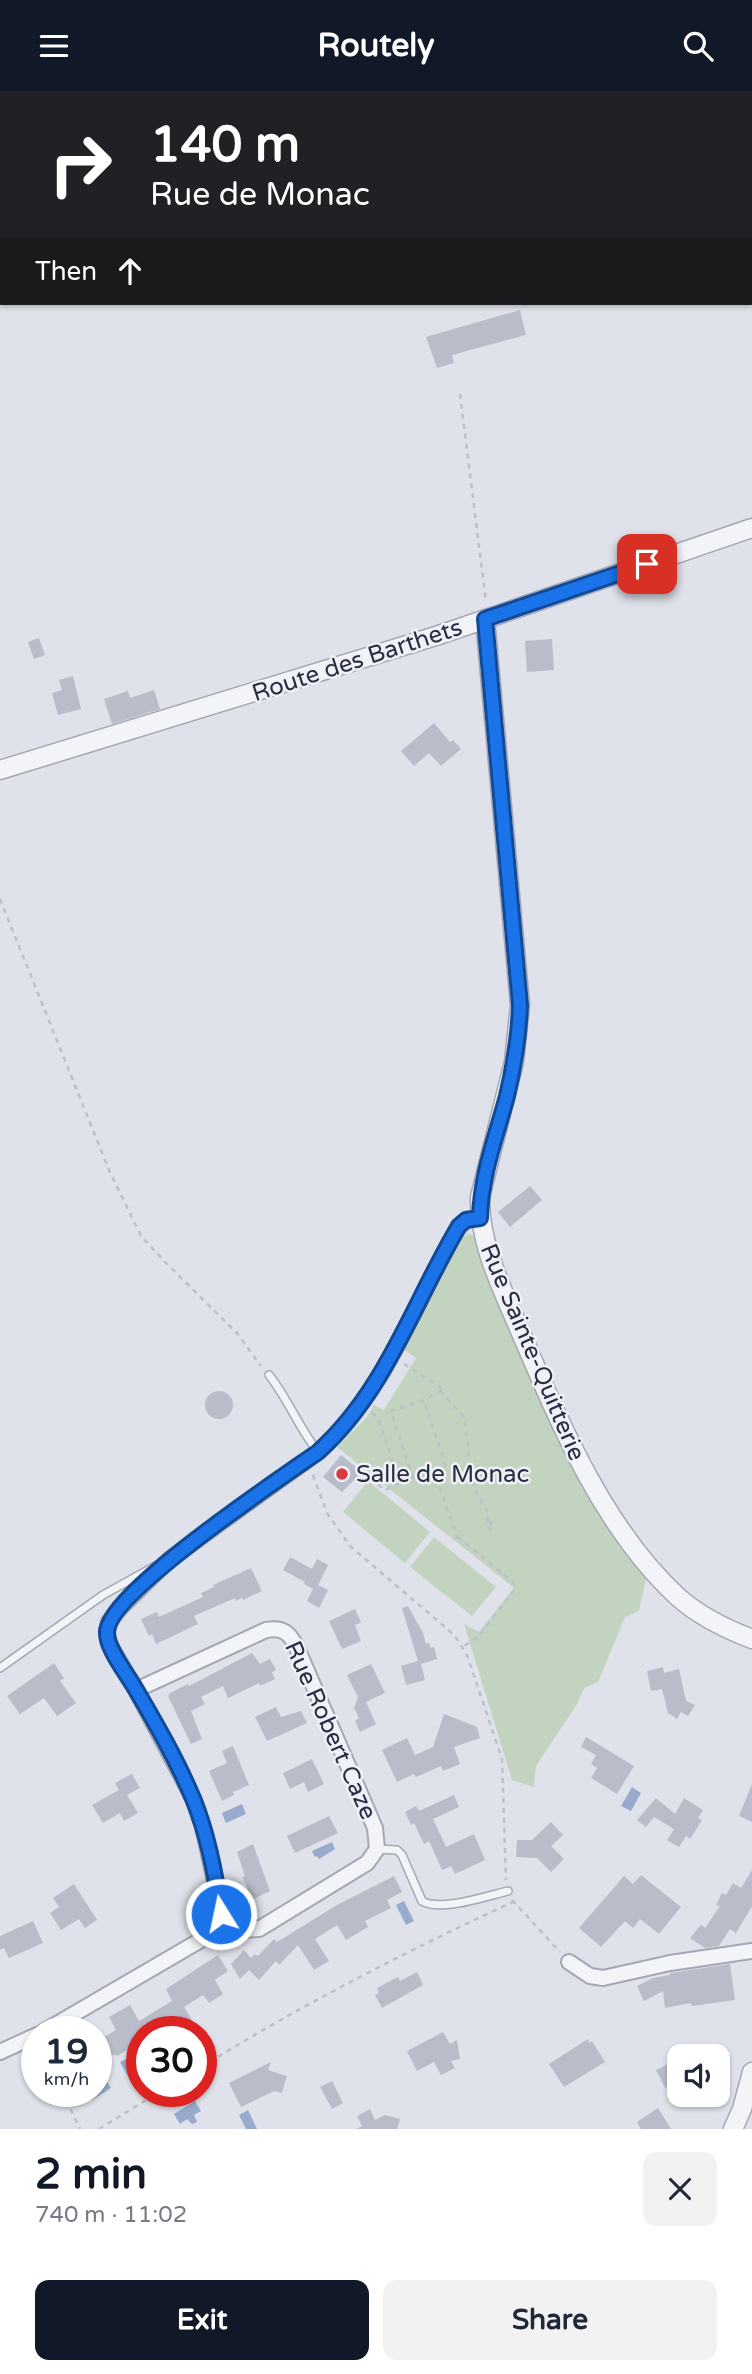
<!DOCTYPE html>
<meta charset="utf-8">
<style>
body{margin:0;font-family:"Varela Round",sans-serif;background:#f2f2f3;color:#1f2937;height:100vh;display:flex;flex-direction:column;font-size:26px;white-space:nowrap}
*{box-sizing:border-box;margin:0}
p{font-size:23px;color:#747a83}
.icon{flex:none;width:38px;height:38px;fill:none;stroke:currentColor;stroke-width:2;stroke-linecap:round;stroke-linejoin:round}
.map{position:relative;height:2038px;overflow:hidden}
.side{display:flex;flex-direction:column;background:#fff;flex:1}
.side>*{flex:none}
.top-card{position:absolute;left:0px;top:0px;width:752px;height:214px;box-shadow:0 2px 5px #0004;background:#202124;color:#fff;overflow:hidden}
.buttons{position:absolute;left:667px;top:1953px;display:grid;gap:14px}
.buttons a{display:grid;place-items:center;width:63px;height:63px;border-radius:14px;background:#fff;box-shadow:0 2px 5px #0004;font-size:35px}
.speed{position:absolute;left:21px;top:1925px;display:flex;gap:14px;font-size:35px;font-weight:700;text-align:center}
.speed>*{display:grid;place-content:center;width:91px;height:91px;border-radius:50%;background:#fff;box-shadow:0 2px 5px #0004;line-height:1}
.speed small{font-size:18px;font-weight:400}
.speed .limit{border:10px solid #d22;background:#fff;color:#111}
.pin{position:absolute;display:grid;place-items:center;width:60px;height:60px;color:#fff;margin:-30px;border-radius:14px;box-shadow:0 4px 10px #0006}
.me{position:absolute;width:77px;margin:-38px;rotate:350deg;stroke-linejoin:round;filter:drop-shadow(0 0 5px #0008)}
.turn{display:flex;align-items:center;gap:24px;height:147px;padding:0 35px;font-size:32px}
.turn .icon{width:91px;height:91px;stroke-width:2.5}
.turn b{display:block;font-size:49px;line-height:60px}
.then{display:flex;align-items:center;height:66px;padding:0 35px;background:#0003;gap:14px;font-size:26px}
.round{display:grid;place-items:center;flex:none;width:74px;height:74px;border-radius:14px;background:#f2f2f3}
.headline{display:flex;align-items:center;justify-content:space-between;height:119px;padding:0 35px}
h1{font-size:42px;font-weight:800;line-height:52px;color:#111827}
.cta{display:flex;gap:14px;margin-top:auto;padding:14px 35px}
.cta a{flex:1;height:80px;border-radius:14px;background:#111827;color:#fff;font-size:28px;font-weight:800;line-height:80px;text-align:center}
.cta a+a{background:#f2f2f3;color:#1f2937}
header{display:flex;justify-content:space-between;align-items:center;height:91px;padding:0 35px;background:#111827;color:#fff;font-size:32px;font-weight:800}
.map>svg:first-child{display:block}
</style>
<header><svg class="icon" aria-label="menu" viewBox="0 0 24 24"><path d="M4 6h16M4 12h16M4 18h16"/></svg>Routely<svg class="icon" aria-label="search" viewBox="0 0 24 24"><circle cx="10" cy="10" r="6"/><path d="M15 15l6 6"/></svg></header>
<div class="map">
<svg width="752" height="2038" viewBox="0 0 752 2038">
<rect width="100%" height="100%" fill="#dfe2ea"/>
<!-- green -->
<path fill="#c2d4c0" d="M 467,1143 C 480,1144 480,1156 482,1165 L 647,1483 L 639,1520 L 625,1526 L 598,1591 L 584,1597 L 577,1613 L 536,1675 L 534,1696 L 512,1689 L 464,1533 L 479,1541 L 514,1497 L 337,1356 L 366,1327 L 374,1314 L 384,1319 L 416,1267 L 404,1259 L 458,1150 Z
M 368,1390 L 430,1441 L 405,1472 L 343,1421 Z
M 434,1446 L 496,1496 L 472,1525 L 410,1476 Z"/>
<!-- water -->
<path fill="#98abcc" d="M 632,1696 L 641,1702 L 631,1720 L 621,1715 Z
M 242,1713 L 246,1723 L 226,1732 L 222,1722 Z
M 332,1751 L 335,1758 L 319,1768 L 317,1765 L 315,1766 L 312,1760 Z
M 404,1810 L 414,1830 L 406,1834 L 396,1814 Z
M 130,1966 L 141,1985 L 131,1991 L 120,1971 Z
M 105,1988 L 111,1997 L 92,2009 L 87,2000 L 96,2000 L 96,1993 Z
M 195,2010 L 201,2020 L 194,2024 L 197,2031 L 192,2033 L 187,2028 L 180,2033 L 174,2023 Z
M 248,2019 L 257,2038 L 246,2038 L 239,2024 Z"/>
<!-- building -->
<path fill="#b9bdca" d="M 520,219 L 526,244 L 452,264 L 454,272 L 437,277 L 426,246 Z
M 39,547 L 45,564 L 34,568 L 28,551 Z
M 552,548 L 554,579 L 527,581 L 525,550 Z
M 73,585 L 81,618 L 58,624 L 52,602 L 62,599 L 59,589 Z
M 154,599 L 160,618 L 112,633 L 104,608 L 128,600 L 130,607 Z
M 434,632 L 450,651 L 453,649 L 461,658 L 441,675 L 429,662 L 414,675 L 401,660 Z
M 530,1095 L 542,1109 L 510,1136 L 498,1121 Z
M205 1314a14 14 0 1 1 28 0a14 14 0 1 1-28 0Z
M 341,1364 L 362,1381 L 342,1401 L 323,1386 Z
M 290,1466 L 312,1478 L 317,1468 L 328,1474 L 318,1494 L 328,1499 L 319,1517 L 307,1510 L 313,1498 L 304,1493 L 305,1491 L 283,1479 Z
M 251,1477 L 262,1500 L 243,1509 L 242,1507 L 236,1510 L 235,1507 L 194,1525 L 198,1533 L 156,1553 L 152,1543 L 149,1545 L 141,1528 L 157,1521 L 159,1526 L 203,1506 L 201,1502 L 214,1496 L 213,1494 Z
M 408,1515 L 423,1542 L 426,1553 L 429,1552 L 431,1557 L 434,1556 L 437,1568 L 421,1573 L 425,1589 L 406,1594 L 401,1575 L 418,1570 L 402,1517 Z
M 355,1518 L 361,1531 L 355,1534 L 361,1550 L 342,1558 L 329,1530 Z
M 252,1562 L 260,1573 L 270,1568 L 276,1579 L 272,1581 L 275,1588 L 260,1595 L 259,1592 L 228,1607 L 223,1595 L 201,1606 L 205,1613 L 191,1620 L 202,1648 L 191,1653 L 168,1605 L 170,1602 L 188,1593 L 189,1595 Z
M 54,1572 L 64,1587 L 60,1590 L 76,1612 L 57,1625 L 44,1607 L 20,1623 L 7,1605 Z
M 371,1573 L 385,1602 L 366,1611 L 376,1633 L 360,1641 L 355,1630 L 359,1627 L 354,1617 L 358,1606 L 347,1584 Z
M 663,1576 L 664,1582 L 679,1578 L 686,1610 L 695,1614 L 688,1625 L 681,1621 L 677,1628 L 668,1622 L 662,1598 L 651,1600 L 647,1580 Z
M 276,1616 L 281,1626 L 301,1620 L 307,1632 L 267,1650 L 255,1626 Z
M 444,1623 L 477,1636 L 480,1647 L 454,1656 L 460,1673 L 443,1680 L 441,1675 L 416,1686 L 414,1683 L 397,1691 L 382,1659 L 407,1647 L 415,1664 L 433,1656 Z
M 586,1646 L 634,1675 L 617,1703 L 591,1687 L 597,1677 L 591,1673 L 596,1664 L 581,1656 Z
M 233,1655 L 249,1694 L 233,1701 L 234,1704 L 222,1710 L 209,1680 L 227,1672 L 222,1660 Z
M 312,1668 L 324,1693 L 308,1701 L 304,1691 L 290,1698 L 283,1682 Z
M 132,1683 L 140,1697 L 127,1704 L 138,1722 L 124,1730 L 120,1722 L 103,1732 L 92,1714 L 119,1699 L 115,1692 Z
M 752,1693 L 752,1731 L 739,1725 Z
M 454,1704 L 459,1716 L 433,1728 L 446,1756 L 474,1743 L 485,1769 L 455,1783 L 451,1775 L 442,1779 L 429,1750 L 424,1753 L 414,1732 L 411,1734 L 405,1721 L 416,1715 L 419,1720 Z
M 656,1707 L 675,1723 L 684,1707 L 703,1719 L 698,1727 L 702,1729 L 690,1748 L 686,1745 L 679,1756 L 667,1749 L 674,1738 L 654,1726 L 646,1736 L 637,1729 Z
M 329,1725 L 338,1742 L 295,1762 L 287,1745 Z
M 551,1731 L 563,1744 L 551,1755 L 564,1768 L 551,1781 L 537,1767 L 516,1766 L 517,1749 L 532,1749 Z
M 253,1753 L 270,1800 L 247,1811 L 243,1801 L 248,1798 L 242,1786 L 245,1785 L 237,1761 Z
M 752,1779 L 752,1815 L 736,1842 L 730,1838 L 719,1855 L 705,1857 L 690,1847 L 701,1834 L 705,1837 L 720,1815 L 716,1814 L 722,1802 L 726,1804 L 733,1792 L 741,1797 Z
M 641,1784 L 681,1816 L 659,1843 L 640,1828 L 633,1837 L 625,1830 L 601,1856 L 579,1837 L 624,1785 L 633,1793 Z
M 394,1785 L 402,1801 L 387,1809 L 391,1817 L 365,1830 L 368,1836 L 346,1849 L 337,1834 L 315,1848 L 329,1870 L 314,1879 L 298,1854 L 279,1874 L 276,1870 L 259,1889 L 249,1879 L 240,1888 L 231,1873 L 244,1859 L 251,1867 L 255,1863 L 258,1865 L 274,1848 L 277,1851 L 337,1814 Z
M 74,1793 L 97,1829 L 85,1837 L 79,1828 L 61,1839 L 50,1822 L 59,1816 L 53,1807 Z
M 33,1830 L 43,1852 L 9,1867 L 4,1857 L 0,1859 L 0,1845 Z
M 218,1864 L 228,1880 L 215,1889 L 223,1903 L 209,1912 L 203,1904 L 184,1916 L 195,1934 L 183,1941 L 136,1941 L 142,1951 L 117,1965 L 115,1963 L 96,1973 L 96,1951 L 116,1939 L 109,1926 L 130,1914 L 139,1930 L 172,1910 L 166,1898 Z
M 730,1873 L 735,1909 L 692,1915 L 691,1912 L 665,1917 L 663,1900 L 644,1910 L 637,1895 L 653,1887 L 670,1884 L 670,1882 Z
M 417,1881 L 423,1894 L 382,1917 L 375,1904 L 379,1902 L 377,1897 L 398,1886 L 400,1890 Z
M 443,1941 L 450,1953 L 457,1949 L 460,1968 L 451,1970 L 455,1977 L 441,1984 L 434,1971 L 417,1980 L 407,1960 Z
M 588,1948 L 589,1952 L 592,1950 L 605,1971 L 564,1996 L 549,1973 Z
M 271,1971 L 268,1979 L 287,1985 L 282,2002 L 274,2000 L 241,2016 L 229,1992 Z
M 672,1971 L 679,1980 L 679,1990 L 665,1997 L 656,1979 Z
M 332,1990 L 343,2012 L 332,2018 L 320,1996 Z
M 658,2017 L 671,2038 L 641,2038 L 637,2031 Z
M 370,2018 L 375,2029 L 385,2024 L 400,2028 L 397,2038 L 356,2038 L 362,2035 L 357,2025 Z"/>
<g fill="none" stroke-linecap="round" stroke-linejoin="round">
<!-- service casing -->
<g stroke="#a4a8b4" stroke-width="10">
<path id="service" d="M 269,1284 C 288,1308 299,1337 318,1361
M 0,1577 L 103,1504 L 157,1474
M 377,1758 L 397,1759 L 402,1764 L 422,1810 C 440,1821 487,1805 508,1800"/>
</g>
<!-- minor casing -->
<g stroke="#a4a8b4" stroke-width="18">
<path id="minor" d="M 136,1599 L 266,1539 C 283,1536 290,1542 297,1557 L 375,1737 L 377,1758 L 367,1772 L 259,1838 L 241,1839 L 220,1831
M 569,1871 L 590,1885 L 603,1887 L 670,1872 L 752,1860
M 43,1941 L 206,1846 L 220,1831 L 220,1814 L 203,1736 L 194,1709 L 136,1599 L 109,1553 L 107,1541 L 109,1531 L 119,1518 L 170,1468 L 318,1361 C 386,1300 414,1212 459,1135 L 466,1129 L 479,1127
M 0,1961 L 37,1944"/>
</g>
<!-- tertiary casing -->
<g stroke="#a4a8b4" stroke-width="21">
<path id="tertiary" d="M 485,528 L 520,914 L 514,971 L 480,1106 C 479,1154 503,1199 521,1242 C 560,1333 604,1438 678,1506 C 699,1525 726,1538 752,1548
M 0,679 L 439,544 L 752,437
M 733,2038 L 742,2018 L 752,1981"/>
</g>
<!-- path -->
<path stroke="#bdc0c9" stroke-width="2.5" stroke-dasharray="5 5" stroke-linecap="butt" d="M 460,303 L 486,511
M 0,808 L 109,1079 L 141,1145 L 167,1173 L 237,1242 L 261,1275
M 404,1273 L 444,1298 L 424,1309
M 440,1300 L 464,1326 L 473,1395 L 488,1422 L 487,1432 L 490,1439 L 493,1436 L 488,1426
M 372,1322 L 378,1327 L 400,1392 L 434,1380 L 457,1445 L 454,1452
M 362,1381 L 385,1399 L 400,1392
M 313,1384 L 327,1422 L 350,1455 L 445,1536 L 455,1545 L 467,1564 L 502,1668 L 506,1789
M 413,1387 L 391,1320 L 424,1309 L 446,1376 L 435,1380
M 458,1446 L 514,1492 L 515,1498 L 479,1545 L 463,1556
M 512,1809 L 560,1861
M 201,1976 C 302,1914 406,1860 513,1811
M 62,2000 L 80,2038
M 99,2038 L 161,2000"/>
<!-- service -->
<use href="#service" stroke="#f2f4f8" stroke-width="7"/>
<!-- minor -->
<use href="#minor" stroke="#f2f4f8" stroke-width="14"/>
<!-- tertiary -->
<use href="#tertiary" stroke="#f2f4f8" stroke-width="18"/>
</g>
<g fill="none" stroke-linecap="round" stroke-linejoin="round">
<!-- route casing -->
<g stroke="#114b97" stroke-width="18">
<path id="route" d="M 221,1823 C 216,1786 208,1745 194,1710 C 178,1671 156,1633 135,1597 C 127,1583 106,1557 107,1541 C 108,1502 281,1387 318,1361 C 386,1300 413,1212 459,1135 L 466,1129 L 480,1127 C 481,1084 496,1046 507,1005 C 514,975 519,945 520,914 L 485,528 L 647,473"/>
</g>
<!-- route -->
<use href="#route" stroke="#1a73e8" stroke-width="12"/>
</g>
<!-- markers -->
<circle fill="#d83b3f" stroke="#eff1f7" stroke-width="2.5" cx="342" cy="1383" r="7"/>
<g text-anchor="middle" stroke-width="5" stroke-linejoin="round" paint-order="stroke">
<!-- street labels -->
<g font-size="24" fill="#272d42" stroke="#eff1f7">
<text transform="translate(357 569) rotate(-18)" y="8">Route des Barthets</text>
<text transform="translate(533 1261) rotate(67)" y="8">Rue Sainte-Quitterie</text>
<text transform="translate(331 1639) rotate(66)" y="8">Rue Robert Caze</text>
</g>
<!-- poi labels -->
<g font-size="24" fill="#272d42" stroke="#eff1f7" text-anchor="start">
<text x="356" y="1391">Salle de Monac</text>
</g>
</g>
</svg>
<div class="buttons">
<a><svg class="icon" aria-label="sound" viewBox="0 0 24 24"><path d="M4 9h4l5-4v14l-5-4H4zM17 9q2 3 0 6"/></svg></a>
</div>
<div class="speed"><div>19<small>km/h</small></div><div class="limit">30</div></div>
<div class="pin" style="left:647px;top:473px;background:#d93025"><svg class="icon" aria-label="arrive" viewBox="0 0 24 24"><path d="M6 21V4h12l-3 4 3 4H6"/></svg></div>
<svg class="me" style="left:221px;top:1823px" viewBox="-20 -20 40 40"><circle r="17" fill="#1a73e8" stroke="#fff" stroke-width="3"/><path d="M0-11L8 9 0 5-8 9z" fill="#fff"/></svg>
<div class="top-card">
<div class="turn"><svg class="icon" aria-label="right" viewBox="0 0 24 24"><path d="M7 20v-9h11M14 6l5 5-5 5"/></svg><div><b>140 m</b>Rue de Monac</div></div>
<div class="then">Then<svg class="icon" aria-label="ahead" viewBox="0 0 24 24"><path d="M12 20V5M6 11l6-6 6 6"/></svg></div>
</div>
</div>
<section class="side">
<div class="headline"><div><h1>2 min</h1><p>740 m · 11:02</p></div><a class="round"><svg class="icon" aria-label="close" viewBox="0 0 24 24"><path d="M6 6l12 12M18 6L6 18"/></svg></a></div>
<div class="cta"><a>Exit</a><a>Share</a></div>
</section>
